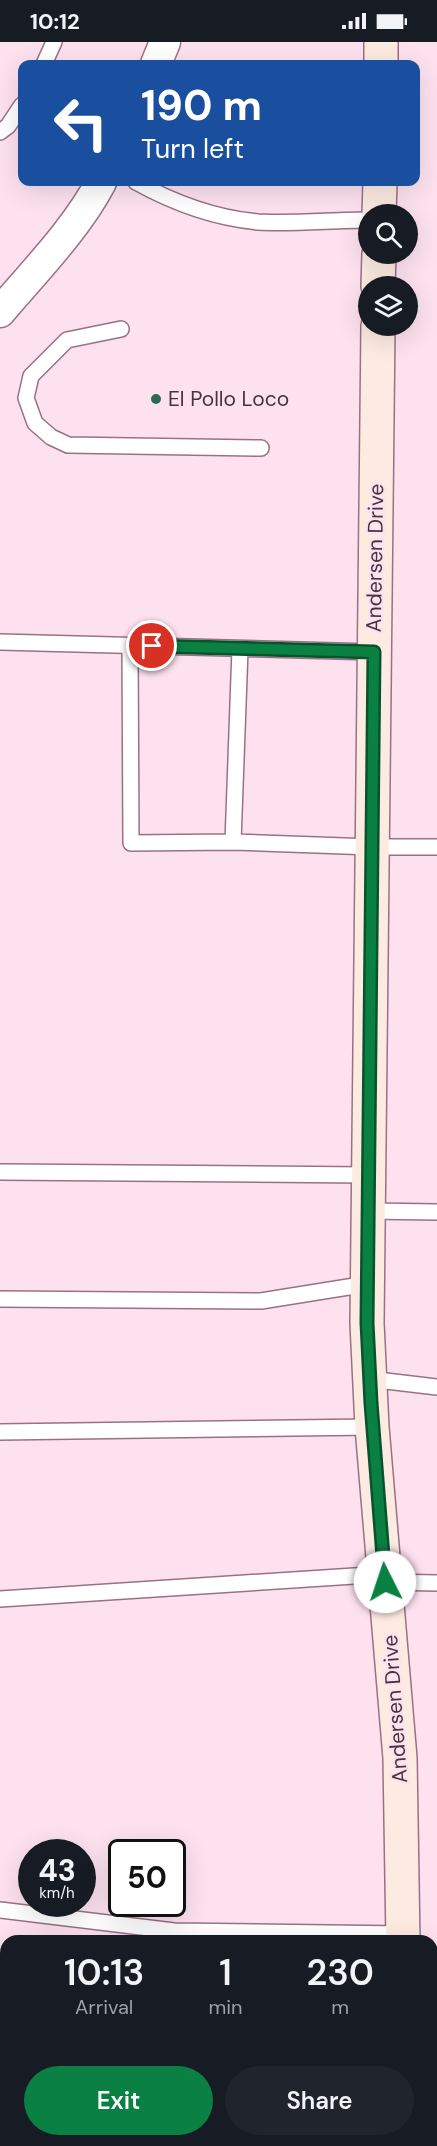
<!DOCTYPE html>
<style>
body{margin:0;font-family:"DM Sans",sans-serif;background:#20242c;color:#f1f3f6;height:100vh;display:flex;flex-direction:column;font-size:22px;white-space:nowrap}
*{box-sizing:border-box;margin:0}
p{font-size:20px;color:#9ea1a6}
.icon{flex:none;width:33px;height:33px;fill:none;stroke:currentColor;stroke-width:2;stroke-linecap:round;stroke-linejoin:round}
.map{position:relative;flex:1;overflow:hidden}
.side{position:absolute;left:0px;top:1893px;width:438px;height:212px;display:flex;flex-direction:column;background:#171b24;border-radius:18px 18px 0 0;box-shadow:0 6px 24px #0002}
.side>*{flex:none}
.hud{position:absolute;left:18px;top:18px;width:402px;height:126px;border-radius:12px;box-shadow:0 6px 24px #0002;background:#1a4fa0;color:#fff;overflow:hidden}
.buttons{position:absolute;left:358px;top:162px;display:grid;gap:12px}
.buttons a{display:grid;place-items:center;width:60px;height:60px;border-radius:50%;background:#171b24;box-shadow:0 6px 24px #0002;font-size:30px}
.speed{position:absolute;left:18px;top:1797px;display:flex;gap:12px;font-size:30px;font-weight:700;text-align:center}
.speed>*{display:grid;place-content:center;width:78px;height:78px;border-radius:50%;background:#171b24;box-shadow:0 6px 24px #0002;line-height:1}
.speed small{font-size:15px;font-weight:400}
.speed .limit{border:3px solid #111;border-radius:9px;background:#fff;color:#111}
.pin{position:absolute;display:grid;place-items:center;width:51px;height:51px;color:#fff;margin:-26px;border:3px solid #fff;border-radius:50%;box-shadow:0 2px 6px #0007}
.me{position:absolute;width:66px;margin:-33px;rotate:356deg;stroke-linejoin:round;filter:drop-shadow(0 0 4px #0008)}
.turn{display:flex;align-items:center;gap:21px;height:126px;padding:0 24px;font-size:27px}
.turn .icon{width:78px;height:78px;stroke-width:2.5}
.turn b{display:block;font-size:42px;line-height:51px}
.eta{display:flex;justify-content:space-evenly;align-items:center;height:102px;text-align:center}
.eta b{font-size:36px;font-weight:600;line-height:42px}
.action{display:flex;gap:12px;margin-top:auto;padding:12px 24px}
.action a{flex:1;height:69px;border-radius:36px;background:#0b8043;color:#fff;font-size:24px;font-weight:600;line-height:69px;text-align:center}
.action a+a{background:#20242c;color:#f1f3f6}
.status{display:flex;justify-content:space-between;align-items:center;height:42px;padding:0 30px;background:#171b24;direction:ltr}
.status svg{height:16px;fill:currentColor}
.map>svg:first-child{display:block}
</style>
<div class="status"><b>10:12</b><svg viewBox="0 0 49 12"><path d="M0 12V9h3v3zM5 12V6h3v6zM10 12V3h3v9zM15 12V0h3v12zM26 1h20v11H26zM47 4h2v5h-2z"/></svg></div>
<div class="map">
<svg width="437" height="2104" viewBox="0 0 437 2104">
<rect width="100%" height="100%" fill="#fde1ef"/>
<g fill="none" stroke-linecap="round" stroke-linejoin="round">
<!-- lane casing -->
<g stroke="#997186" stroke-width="18">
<path id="lane" d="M 44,22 L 54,0
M 0,90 L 8,84 L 22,63
M 136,140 C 172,160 215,176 258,180 C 292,182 334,178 369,178
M 121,287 L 67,298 L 31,334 L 26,356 L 35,381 L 51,395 L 68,403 L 261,406
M 0,600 L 374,610
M 130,604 L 131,801 L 233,800
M 240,607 L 233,800 L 372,805 L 437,805
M 0,1130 L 368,1133
M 368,1169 L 437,1170
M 0,1257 L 261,1259 L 367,1242
M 369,1337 L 437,1345
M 0,1390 L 372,1385
M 385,1540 L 437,1541
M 0,1557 L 385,1532
M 0,1868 L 174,1889 L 403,1892
M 432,2090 L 437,2090
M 0,2095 L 6,2094
M 134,2098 L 153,2104"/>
</g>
<!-- street casing -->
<g stroke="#997186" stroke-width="33">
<path id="street" d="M 156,22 L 165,0
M 0,270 C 34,230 77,186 101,140"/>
</g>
<!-- secondary casing -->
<g stroke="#997186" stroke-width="36">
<path id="secondary" d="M 381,22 L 381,0
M 379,172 L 380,140
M 378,244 L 379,212
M 378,284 L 367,1281 L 372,1385 L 400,1716 L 403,1899
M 400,2104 L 400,2098"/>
</g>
<!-- lane -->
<use href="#lane" stroke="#fff" stroke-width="15"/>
<!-- street -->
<use href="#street" stroke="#fff" stroke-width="30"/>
<!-- secondary -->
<use href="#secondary" stroke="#fdebe2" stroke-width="33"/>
</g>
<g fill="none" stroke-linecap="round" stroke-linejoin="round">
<!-- route casing -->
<g stroke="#07532c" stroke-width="15">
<path id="route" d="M 152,604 L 374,610 L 367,1281 L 371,1361 L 385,1540"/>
</g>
<!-- route -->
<use href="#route" stroke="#0b8043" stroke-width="10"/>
</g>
<!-- markers -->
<circle fill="#2d6852" stroke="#fde1ef" stroke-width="2" cx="156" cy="357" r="6"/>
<g text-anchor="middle" stroke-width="5" stroke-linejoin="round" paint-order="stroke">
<!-- poi labels -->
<g font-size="21" fill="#46353e" stroke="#fde1ef" text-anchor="start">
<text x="168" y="364">El Pollo Loco</text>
</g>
<!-- street labels -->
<g font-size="21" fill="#46353e" stroke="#fde1ef">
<text transform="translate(375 516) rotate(-89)" y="7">Andersen Drive</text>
<text transform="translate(395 1667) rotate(-94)" y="7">Andersen Drive</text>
</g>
</g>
</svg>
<div class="buttons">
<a><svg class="icon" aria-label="search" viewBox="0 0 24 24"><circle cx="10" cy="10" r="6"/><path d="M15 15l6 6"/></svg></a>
<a><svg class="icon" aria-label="layers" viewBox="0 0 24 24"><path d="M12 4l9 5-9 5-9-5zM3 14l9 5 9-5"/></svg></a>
</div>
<div class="speed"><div>43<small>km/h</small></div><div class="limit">50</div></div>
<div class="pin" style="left:152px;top:604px;background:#d93025"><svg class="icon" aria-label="arrive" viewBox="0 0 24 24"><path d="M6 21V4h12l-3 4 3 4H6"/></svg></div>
<svg class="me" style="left:385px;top:1540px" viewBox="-20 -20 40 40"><circle r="19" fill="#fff"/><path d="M0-13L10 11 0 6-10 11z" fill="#0b8043"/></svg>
<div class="hud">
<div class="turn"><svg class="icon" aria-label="left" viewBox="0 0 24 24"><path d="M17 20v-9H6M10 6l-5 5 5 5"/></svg><div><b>190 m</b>Turn left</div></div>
</div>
<section class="side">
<div class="eta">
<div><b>10:13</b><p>Arrival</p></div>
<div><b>1</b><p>min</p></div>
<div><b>230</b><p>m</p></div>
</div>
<div class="action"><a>Exit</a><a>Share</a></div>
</section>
</div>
